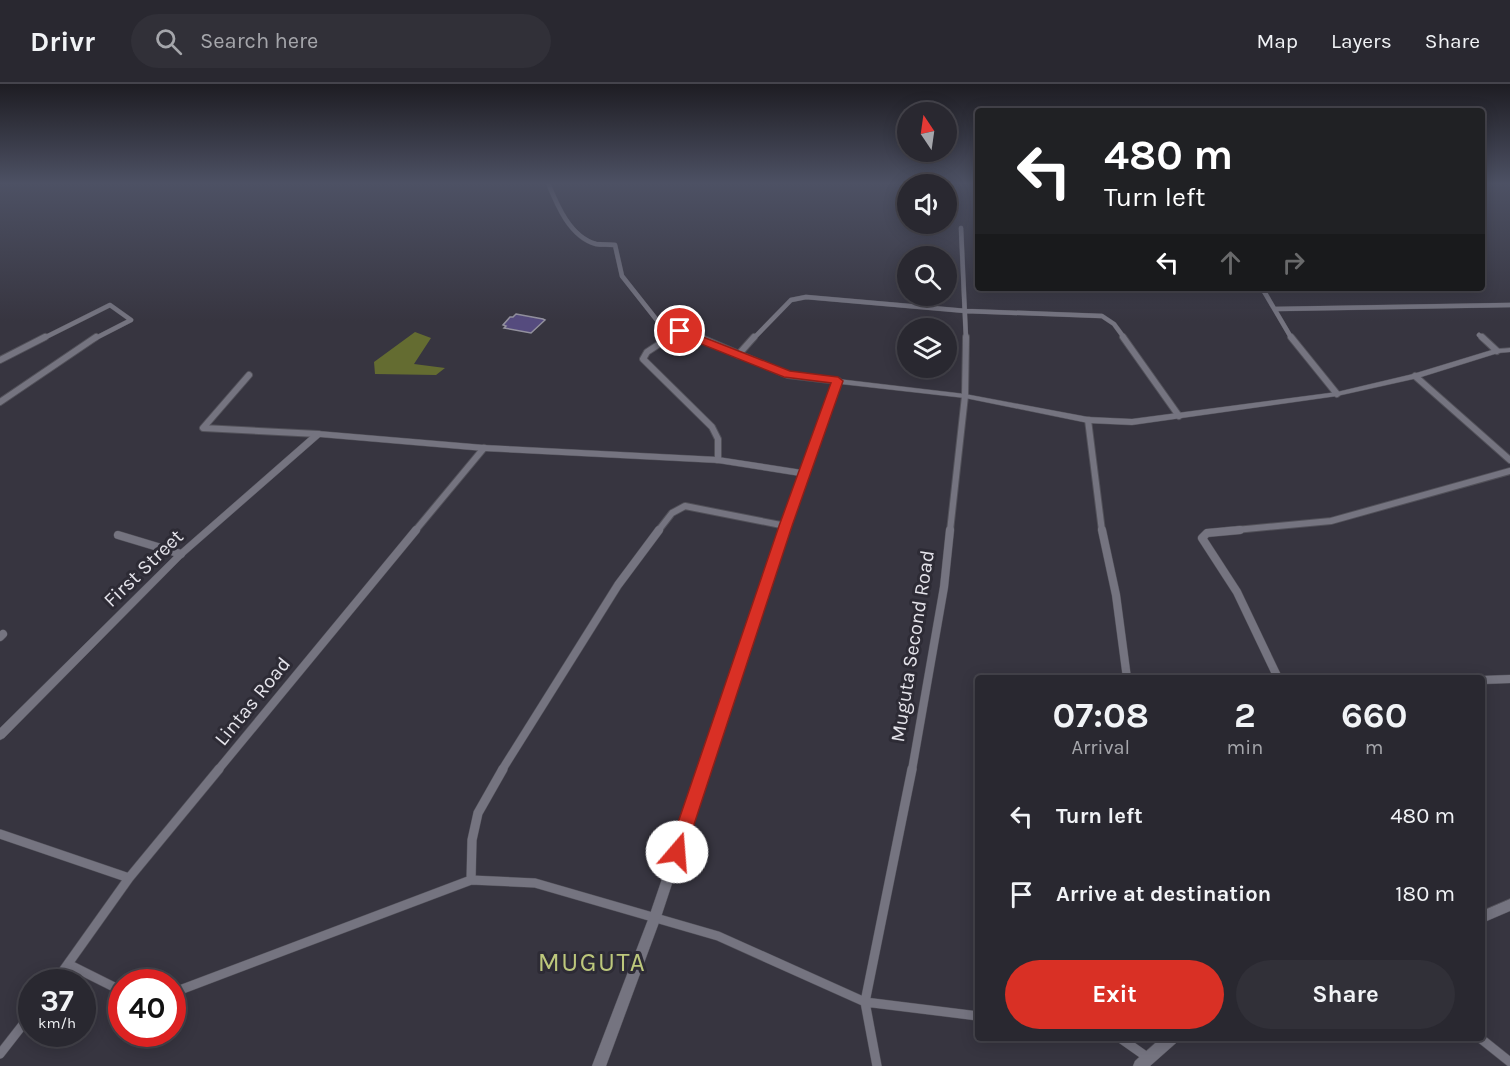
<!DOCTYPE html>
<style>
body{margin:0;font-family:Karla,sans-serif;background:#313038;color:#f1f3f6;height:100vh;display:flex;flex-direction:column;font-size:22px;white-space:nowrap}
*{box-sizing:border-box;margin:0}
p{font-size:20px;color:#a5a6ab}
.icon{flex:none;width:33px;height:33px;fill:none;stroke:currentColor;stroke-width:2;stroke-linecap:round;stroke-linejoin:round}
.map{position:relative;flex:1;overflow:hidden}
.details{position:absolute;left:975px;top:591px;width:510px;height:366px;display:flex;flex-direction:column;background:#292830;border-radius:6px;box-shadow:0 3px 15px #0003,0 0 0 2px #45444c}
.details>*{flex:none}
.top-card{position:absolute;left:975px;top:24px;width:510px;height:183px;border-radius:6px;box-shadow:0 3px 15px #0003,0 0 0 2px #45444c;background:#202124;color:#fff;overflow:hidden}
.needle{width:39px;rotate:347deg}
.fabs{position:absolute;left:897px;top:18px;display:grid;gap:12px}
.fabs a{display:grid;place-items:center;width:60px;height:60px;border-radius:50%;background:#292830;box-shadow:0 3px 15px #0003,0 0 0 2px #45444c;font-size:30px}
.speed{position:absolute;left:18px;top:885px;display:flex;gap:12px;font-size:30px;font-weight:700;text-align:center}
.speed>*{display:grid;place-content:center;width:78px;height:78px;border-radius:50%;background:#292830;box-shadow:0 3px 15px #0003,0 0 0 2px #45444c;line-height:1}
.speed small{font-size:15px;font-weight:400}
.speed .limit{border:9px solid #d22;background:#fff;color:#111}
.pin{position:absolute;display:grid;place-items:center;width:51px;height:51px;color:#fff;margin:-26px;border:3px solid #fff;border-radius:50%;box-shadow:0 2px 6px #0007}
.me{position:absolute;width:66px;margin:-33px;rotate:18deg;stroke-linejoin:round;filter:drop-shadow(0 0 4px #0008)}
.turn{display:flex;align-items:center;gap:21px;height:126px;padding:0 30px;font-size:27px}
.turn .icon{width:78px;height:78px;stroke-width:2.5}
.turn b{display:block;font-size:42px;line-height:51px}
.lanes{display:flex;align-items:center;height:57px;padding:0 30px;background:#0003;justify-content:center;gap:30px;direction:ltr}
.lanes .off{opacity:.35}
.eta{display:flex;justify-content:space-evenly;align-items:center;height:102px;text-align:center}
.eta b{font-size:36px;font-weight:700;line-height:42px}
.action{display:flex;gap:12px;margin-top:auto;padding:12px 30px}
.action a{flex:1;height:69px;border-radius:36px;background:#d93025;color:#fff;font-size:24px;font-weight:700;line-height:69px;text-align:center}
.action a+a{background:#313038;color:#f1f3f6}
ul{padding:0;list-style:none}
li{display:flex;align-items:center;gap:18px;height:78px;padding:0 30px}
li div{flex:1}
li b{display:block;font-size:22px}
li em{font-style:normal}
header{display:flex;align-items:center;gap:36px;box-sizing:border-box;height:84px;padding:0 30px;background:#292830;border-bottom:2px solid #45444c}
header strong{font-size:28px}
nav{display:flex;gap:33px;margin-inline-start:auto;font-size:21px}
.search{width:420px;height:54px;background:#313038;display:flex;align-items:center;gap:15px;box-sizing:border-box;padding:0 21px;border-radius:33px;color:#a5a6ab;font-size:22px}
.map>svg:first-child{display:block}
</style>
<header>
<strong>Drivr</strong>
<div class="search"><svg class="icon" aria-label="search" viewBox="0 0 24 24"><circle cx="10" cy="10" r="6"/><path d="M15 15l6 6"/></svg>Search here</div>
<nav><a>Map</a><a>Layers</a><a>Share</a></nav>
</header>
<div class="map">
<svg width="1510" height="982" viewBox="0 0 1510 982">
<rect width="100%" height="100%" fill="#373540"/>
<!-- forest -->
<path fill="#646c31" d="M 415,248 L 431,254 L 414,280 L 445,284 L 436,291 L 375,290 L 374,278 Z"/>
<!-- building -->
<path fill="#554b7e" stroke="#93919e" stroke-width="1.5" d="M 516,230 L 543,235 L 545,236 L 531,249 L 504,244 L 506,242 L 503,241 L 510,233 L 513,233 Z"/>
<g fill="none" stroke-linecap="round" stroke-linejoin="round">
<!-- minor-far3 casing -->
<g stroke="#525159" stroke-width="5">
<path id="minor-far3" d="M 548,99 C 557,121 570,153 596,160 C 602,161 609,160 615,161 L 622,192 L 656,235 L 703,255
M 961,144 L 966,255
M 1262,204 L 1292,255
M 1275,225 L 1510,221
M 1479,251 L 1483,255
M 42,255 L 110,221 L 131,236 L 94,255
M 668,255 L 680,247
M 753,255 L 791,216 L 806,213 L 966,227 L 1102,232 L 1114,240 L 1125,255"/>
</g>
<!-- minor-far2 casing -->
<g stroke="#525159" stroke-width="8">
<path id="minor-far2" d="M 670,253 L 647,268 L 643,275 L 712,343 L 718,355 L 718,376
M 699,253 L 788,291 L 838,297
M 1123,253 L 1179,332
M 1291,253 L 1337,310
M 1482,253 L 1497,267
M 738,271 L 754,253
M 0,276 L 45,253
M 249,291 L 203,344 L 318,350
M 1415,292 L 1510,376
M 0,318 L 96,253
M 1088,336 L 1102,447
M 415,447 L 484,364
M 658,447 L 672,429 L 685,422 L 786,442
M 950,447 L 965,312 L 966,253
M 1225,447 L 1331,437 L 1510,387"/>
</g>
<!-- minor-far1 casing -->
<g stroke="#525159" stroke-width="9">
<path id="minor-far1" d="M 1102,446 L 1116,511 L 1127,594
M 1240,446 L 1207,449 L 1202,454 L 1237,508 L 1278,594
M 118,451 L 181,470
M 0,553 L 3,550
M 1482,596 L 1510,595
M 218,686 L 416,446
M 502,686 L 618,501 L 659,446
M 912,686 L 944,503 L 950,446"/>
</g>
<!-- minor casing -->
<g stroke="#525159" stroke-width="10">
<path id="minor" d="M 0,750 L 129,794
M 471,796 L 472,756 L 478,729 L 503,685
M 68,880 L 122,907
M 55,898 L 129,794 L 219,685
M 172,909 L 471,796 L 535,799 L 718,852 L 865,918 L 978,932
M 1120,954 L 1147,973
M 1480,954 L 1510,978
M 0,970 L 32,929
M 877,982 L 865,918 L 912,685"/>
</g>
<!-- tertiary casing -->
<g stroke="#525159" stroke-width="1">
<path id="tertiary" d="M 1510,264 L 1510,268 L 1498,269 L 1418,294 L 1337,312 L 1132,341 L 1088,339 L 965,314 L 841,300 L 809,389 L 810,390 L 808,392 L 790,442 L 661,833 L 606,982 L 592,982 L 649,833 L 800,392 L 718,379 L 484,367 L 320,353 L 184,472 L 4,654 L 0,656 L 0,644 L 178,468 L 315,348 L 318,347 L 484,361 L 718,373 L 802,386 L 834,297 L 838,295 L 965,310 L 1088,333 L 1132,335 L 1337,308 L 1413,290 L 1495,265 Z
M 1510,815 L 1510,827 L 1482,839 L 1482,827 Z
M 1161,954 L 1178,954 L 1176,959 L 1150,982 L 1133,982 L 1135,977 Z"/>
</g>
<!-- minor-far3 -->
<use href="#minor-far3" stroke="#757480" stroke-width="4.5"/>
<!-- minor-far2 -->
<use href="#minor-far2" stroke="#757480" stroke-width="6"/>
<!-- minor-far1 -->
<use href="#minor-far1" stroke="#757480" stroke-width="8"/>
<!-- minor -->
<use href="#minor" stroke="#757480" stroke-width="9"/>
<!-- tertiary -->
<use href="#tertiary" fill="#757480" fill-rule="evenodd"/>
</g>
<!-- sky -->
<linearGradient id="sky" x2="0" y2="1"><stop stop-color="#1e1d23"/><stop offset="0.42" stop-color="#4d5164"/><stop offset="1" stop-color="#4d5164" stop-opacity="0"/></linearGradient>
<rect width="1510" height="237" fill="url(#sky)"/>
<!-- route -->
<path fill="#d93025" stroke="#8d1f18" stroke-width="1.5" d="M 680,244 L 790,287 L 838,293 L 843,297 L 792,442 L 685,768 L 683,774 L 677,776 L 671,774 L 668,768 L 779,442 L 831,299 L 784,293 L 676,250 L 675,247 Z"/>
<g text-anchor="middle" stroke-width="6" stroke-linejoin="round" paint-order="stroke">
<!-- street labels -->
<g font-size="20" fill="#e5e4eb" stroke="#2d2b35">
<text transform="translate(143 484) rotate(-44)" y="7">First Street</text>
<text transform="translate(912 562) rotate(-81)" y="7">Muguta Second Road</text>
<text transform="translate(252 617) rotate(-51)" y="7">Lintas Road</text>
</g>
<!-- near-neighbourhood labels -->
<g font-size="26" letter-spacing="1.5" fill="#bdc87c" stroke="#2d2b35">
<text x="592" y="887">MUGUTA</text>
</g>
</g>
</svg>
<div class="fabs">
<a><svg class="needle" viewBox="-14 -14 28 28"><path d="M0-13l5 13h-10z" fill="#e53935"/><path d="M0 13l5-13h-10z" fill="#a5a6ab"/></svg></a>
<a><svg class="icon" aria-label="sound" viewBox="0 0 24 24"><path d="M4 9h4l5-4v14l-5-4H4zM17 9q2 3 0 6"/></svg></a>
<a><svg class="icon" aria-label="search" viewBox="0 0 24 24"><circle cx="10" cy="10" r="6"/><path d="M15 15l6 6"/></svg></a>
<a><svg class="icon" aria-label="layers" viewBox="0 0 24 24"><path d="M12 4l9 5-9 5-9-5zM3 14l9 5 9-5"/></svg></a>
</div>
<div class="speed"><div>37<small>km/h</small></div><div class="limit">40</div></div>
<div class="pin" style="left:680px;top:247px;background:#d93025"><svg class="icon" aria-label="arrive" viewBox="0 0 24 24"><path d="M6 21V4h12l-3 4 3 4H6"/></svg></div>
<svg class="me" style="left:677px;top:768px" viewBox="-20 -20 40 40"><circle r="19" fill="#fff"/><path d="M0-13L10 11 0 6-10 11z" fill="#d93025"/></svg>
<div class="top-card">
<div class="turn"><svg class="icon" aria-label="left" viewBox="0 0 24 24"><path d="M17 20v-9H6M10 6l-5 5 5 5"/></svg><div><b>480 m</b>Turn left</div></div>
<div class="lanes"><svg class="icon" aria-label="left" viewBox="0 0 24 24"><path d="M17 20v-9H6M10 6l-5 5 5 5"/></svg><svg class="icon off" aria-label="ahead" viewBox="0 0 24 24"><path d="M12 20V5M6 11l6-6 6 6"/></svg><svg class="icon off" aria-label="right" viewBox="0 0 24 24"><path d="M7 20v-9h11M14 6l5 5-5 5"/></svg></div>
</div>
<section class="details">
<div class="eta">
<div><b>07:08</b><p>Arrival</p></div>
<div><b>2</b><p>min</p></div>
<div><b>660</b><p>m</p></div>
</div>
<ul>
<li><svg class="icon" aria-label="left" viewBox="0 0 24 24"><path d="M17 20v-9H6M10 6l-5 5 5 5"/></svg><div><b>Turn left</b></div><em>480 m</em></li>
<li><svg class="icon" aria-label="arrive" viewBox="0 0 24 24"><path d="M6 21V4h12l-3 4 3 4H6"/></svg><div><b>Arrive at destination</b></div><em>180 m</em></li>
</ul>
<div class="action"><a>Exit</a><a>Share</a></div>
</section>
</div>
